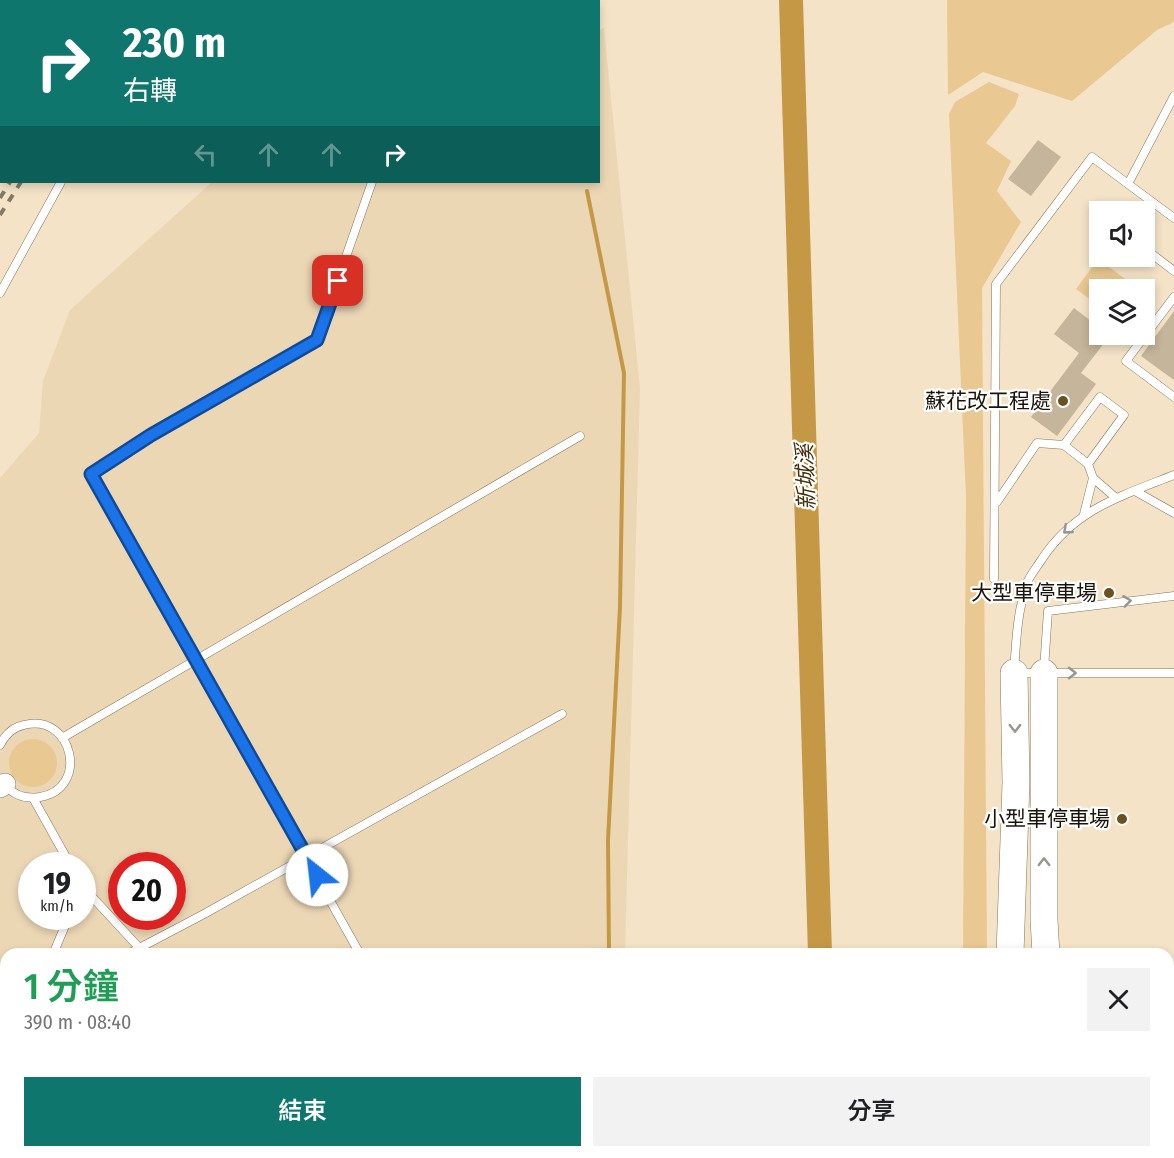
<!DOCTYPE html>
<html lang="zh-TW">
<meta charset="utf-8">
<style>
body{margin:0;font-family:"Fira Sans Condensed","Noto Sans TC",sans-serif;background:#f2f2f2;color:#202124;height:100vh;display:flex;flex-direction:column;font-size:22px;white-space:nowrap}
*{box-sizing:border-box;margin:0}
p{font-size:20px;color:#757577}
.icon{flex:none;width:33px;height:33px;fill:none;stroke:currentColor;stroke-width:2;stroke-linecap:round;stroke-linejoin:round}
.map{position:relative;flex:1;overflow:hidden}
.drawer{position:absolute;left:0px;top:948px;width:1174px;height:210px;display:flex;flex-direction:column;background:#fff;border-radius:18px 18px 0 0;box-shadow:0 3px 9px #0003}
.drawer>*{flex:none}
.top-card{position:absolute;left:0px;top:0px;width:600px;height:183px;box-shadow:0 3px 9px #0003;background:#0f766e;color:#fff;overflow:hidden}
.buttons{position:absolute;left:1089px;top:201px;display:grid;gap:12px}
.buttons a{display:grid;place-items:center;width:66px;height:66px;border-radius:0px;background:#fff;box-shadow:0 3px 9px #0003;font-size:30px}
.speed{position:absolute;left:18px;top:852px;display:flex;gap:12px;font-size:30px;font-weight:700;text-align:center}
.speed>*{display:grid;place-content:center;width:78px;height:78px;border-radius:50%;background:#fff;box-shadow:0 3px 9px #0003;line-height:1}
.speed small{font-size:15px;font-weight:400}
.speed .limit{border:9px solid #d22;background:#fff;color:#111}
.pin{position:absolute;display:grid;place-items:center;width:51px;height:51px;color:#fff;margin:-26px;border-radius:12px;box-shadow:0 3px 9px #0006}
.me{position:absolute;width:66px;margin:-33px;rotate:331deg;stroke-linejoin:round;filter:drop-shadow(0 0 4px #0008)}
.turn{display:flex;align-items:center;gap:21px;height:126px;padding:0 24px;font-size:27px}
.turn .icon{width:78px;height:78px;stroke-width:2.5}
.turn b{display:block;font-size:42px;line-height:51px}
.lanes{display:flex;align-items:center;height:57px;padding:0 24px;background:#0003;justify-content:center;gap:30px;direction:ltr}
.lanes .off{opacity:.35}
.round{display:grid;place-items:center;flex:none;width:63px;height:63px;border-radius:0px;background:#f2f2f2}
.summary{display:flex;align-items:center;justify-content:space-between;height:102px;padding:0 24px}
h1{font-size:36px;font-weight:600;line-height:45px;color:#1e9e55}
.primary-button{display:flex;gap:12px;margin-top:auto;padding:12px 24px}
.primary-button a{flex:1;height:69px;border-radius:0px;background:#0f766e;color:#fff;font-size:24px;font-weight:600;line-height:69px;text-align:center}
.primary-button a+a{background:#f2f2f2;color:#202124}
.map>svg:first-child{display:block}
</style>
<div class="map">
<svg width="1174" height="1158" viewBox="0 0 1174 1158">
<rect width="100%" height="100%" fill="#f4e3c7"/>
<!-- built -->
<path fill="#ecd7b5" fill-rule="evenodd" d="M 604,28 L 640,388 L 625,954 L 6,954 L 6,1152 L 619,1152 L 619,1158 L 0,1158 L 0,478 L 39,433 L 43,381 L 70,310 L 212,182 L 598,182 L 598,30 ZM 32,866 L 82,866 L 82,916 L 32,916 ZM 122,866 L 172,866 L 172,916 L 122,916 Z"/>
<!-- green -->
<path fill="#e9c891" d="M 947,0 L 1174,0 L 1174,22 L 1157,30 L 1072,101 L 983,72 L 948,95 Z
M 989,82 L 1019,94 L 1015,106 L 986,143 L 1011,161 L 997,191 L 1021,222 L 982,288 L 987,954 L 963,954 L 966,497 L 949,114 L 955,102 Z
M 1098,259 L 1139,289 L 1100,290 L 1099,306 L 1076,289 Z
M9 763a24 24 0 1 1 48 0a24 24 0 1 1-48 0Z
M 962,1152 L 989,1152 L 989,1158 L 962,1158 Z"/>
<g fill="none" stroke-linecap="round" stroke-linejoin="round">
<!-- stream -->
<path stroke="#c59845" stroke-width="4" d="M 587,191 L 624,373 L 620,607 L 608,840 L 609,954
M 611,1152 L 611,1158"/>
<!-- river -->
<path stroke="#c59845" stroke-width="24" d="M 791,0 L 820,954
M 819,1158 L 819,1152"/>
</g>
<!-- building -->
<path fill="#c5b59a" d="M 1038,140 L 1061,157 L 1031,196 L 1008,179 Z
M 1074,308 L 1100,328 L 1100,334 L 1111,334 L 1081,373 L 1096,384 L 1057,436 L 1031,417 L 1079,353 L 1054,334 Z
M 1174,311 L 1174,380 L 1141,356 Z"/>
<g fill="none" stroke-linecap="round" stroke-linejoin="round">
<!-- lane casing -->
<g stroke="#85755c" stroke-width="9">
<path id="lane" d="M 185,0 L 186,2
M 167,2 L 168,0
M 481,2 L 482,0
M 1174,96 L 1128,184 L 1174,218
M 1144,248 L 1174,271
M 0,293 L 61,182
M 1174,297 L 1126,361 L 1174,397
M 1064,445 L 1100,397 L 1124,415 L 1088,464
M 1174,475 C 1121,496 1075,509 1042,559 C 1037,567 1030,575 1027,583 C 1017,612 1016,643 1014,673 L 1174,673
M 1135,491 L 1174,513
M 997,502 L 1037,443 L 1064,445 L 1088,464 L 1093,478 L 1116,498
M 1084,514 L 1093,478
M 994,579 L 996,284 L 1092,157 L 1128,184
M 1044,669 L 1048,611 L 1174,596
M 62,738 L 580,436
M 0,745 C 5,735 13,727 24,725 C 73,712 90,789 40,797 C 27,799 15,796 6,786
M 33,798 L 71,866
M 82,886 L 145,954
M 55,954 L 54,952 L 69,916
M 128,954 L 204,914 L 562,714
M 360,954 L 91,474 L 151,435 L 317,340 L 372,182
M 0,1145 L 6,1143
M 43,1152 L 50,1158
M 272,1152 L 276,1158
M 468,1152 L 472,1158
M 370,1158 L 380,1152"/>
</g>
<!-- secondary casing -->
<g stroke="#85755c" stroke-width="22">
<path id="secondary" d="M 0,787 L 5,784"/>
</g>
<!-- primary casing -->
<g stroke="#85755c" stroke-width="26">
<path id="primary" d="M 33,2 L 34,0
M 59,2 L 59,0
M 0,63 L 2,60
M 0,111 L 2,108"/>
</g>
<!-- highway casing -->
<g stroke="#85755c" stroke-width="28">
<path id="highway" d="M 1044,673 L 1044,920 L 1046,954
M 1010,954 L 1016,782 L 1014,673
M 1168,1126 L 1174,1127
M 1013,1152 L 1013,1158
M 1064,1152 L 1067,1158
M 1115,1152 L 1122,1158"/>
</g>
<!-- lane -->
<use href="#lane" stroke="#fff" stroke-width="8"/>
<!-- secondary -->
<use href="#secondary" stroke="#fff" stroke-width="21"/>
<!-- primary -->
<use href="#primary" stroke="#fff" stroke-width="24"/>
<!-- highway -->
<use href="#highway" stroke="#fff" stroke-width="27"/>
<!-- rail -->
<path stroke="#847966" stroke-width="4" stroke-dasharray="8 8" stroke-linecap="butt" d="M 127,2 L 128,0
M 138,2 L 139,0
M 0,198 L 10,182
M 0,215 L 21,182"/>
</g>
<!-- one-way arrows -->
<defs><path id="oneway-chevron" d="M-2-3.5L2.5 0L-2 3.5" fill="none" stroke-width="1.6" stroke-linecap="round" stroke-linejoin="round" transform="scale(1.5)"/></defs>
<g stroke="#989590">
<use href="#oneway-chevron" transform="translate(1067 530) rotate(139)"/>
<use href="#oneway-chevron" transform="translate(1127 601) rotate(-7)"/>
<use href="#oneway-chevron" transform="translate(1072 673)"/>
<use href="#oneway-chevron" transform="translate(1015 728) rotate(89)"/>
<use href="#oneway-chevron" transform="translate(1044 862) rotate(-90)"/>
</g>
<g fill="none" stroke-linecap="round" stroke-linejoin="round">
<!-- route casing -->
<g stroke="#114b97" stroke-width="15">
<path id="route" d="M 317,875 L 91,474 L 151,435 L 317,340 L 338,281"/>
</g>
<!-- route -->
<use href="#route" stroke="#1a73e8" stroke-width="10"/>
</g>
<!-- markers -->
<g fill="#6a5122" stroke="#fff" stroke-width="2">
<circle cx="1063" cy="401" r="6"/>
<circle cx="1109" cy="593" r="6"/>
<circle cx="1122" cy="819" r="6"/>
</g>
<g text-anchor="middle" stroke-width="4.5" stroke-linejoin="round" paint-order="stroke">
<!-- poi labels -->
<g font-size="21" fill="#191309" stroke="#fff" text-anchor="end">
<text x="1051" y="408">蘇花改工程處</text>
<text x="1097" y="600">大型車停車場</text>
<text x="1110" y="826">小型車停車場</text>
</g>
<!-- water labels -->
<g font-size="22" font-style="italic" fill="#43300c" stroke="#fff">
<text transform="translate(805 477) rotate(-92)" y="8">新城溪</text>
</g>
</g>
</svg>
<div class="buttons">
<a><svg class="icon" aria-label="sound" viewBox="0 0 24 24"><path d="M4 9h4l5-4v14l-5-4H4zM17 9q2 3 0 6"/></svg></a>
<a><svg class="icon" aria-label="layers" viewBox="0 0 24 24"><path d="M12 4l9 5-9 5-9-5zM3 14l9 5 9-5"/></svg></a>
</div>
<div class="speed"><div>19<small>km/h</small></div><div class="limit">20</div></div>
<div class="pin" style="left:338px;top:281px;background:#d93025"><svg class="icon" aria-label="arrive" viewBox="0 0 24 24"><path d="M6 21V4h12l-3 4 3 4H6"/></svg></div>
<svg class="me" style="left:317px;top:875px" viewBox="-20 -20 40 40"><circle r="19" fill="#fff"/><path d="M0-13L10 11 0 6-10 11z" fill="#1a73e8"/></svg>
<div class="top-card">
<div class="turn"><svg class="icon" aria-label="right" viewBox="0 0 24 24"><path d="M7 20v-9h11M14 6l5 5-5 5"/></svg><div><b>230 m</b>右轉</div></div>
<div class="lanes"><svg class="icon off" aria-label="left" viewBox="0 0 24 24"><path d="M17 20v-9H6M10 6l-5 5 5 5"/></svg><svg class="icon off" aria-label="ahead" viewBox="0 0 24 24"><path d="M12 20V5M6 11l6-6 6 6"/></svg><svg class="icon off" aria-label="ahead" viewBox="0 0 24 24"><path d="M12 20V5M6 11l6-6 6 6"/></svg><svg class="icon" aria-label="right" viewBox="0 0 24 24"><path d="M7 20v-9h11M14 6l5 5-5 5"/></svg></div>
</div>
<section class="drawer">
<div class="summary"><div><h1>1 分鐘</h1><p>390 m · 08:40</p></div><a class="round"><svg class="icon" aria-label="close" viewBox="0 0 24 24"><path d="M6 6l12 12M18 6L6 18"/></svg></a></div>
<div class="primary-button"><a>結束</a><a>分享</a></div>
</section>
</div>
